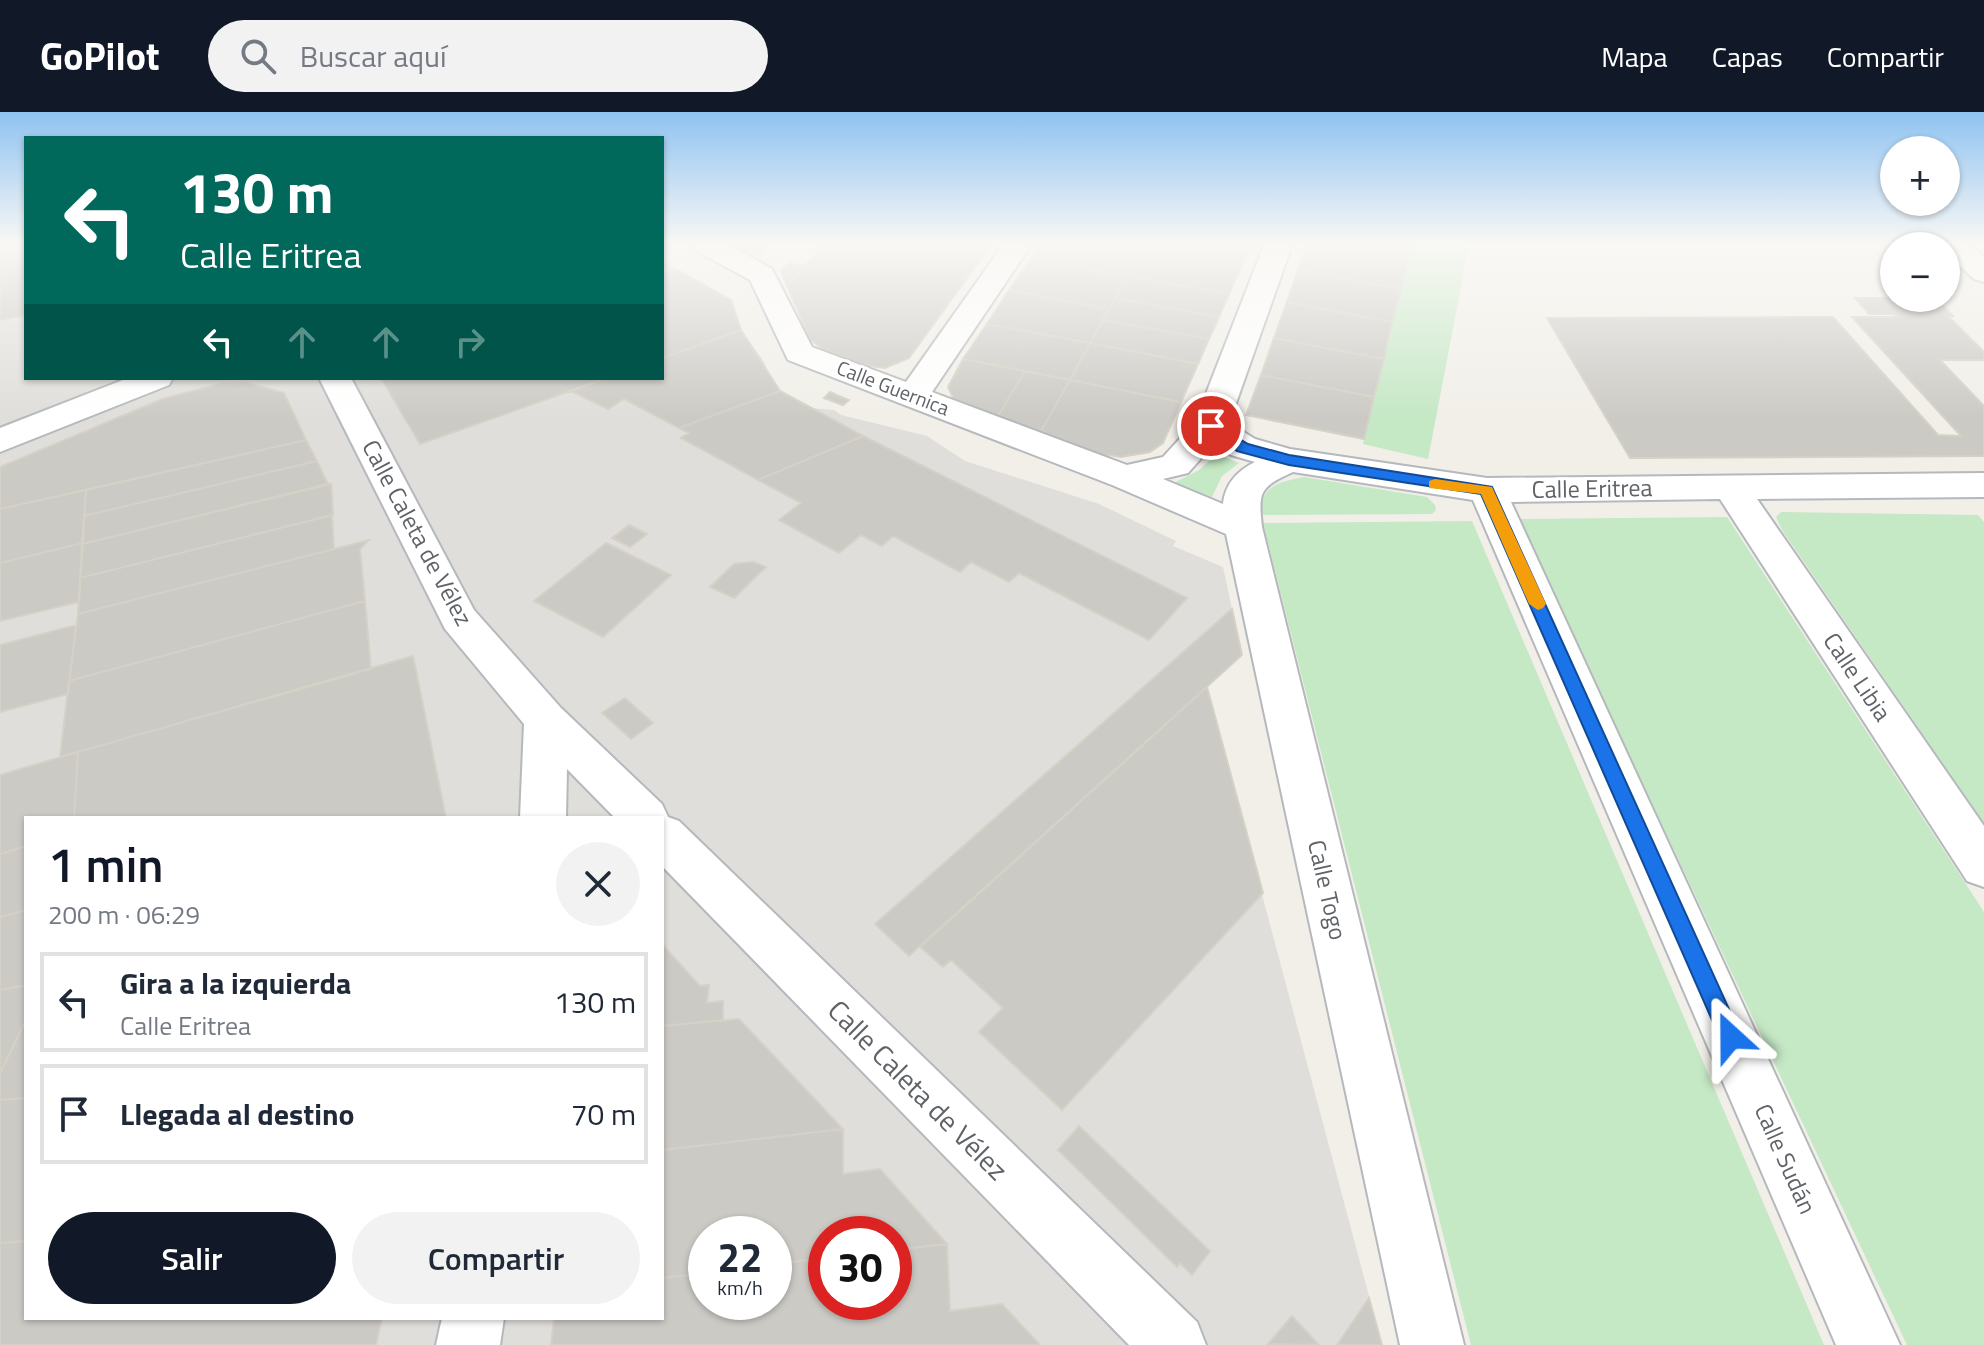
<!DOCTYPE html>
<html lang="es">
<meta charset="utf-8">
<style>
body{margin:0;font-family:"Titillium Web",sans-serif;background:#f2f2f3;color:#1f2937;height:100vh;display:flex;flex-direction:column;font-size:30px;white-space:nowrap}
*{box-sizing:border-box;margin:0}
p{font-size:26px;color:#747a83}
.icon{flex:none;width:44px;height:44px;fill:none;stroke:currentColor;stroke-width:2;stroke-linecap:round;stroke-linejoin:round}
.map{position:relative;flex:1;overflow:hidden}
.details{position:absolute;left:24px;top:704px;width:640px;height:504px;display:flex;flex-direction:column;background:#fff;border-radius:0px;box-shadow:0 2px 6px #0004}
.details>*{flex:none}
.top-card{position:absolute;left:24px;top:24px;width:640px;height:244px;border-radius:0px;box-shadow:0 2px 6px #0004;background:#00695c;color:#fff;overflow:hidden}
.fabs{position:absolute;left:1880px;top:24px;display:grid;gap:16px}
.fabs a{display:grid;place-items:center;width:80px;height:80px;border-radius:50%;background:#fff;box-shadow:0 2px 6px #0004;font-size:40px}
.speed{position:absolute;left:688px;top:1104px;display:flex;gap:16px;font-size:40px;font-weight:700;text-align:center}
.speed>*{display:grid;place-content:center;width:104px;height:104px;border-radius:50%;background:#fff;box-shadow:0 2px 6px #0004;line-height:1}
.speed small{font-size:20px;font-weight:400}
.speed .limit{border:12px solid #d22;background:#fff;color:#111}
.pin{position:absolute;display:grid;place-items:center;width:68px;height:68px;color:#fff;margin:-34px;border:4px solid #fff;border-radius:50%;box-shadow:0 2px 8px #0007}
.me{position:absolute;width:88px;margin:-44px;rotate:336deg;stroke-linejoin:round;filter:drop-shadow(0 0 6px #0008)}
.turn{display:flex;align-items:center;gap:28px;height:168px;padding:0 24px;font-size:36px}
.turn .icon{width:104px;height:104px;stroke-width:2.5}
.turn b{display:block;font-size:56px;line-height:68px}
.lanes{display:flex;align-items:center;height:76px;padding:0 24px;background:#0003;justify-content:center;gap:40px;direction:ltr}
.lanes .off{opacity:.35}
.round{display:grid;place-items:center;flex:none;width:84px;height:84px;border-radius:42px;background:#f2f2f3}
.head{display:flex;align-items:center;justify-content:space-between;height:136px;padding:0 24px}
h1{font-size:48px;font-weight:600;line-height:60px;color:#111827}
.action{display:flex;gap:16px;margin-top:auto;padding:16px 24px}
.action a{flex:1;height:92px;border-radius:48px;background:#111827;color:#fff;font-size:32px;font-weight:600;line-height:92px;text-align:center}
.action a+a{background:#f2f2f3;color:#1f2937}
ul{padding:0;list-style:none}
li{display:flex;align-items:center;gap:24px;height:100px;margin:0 16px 12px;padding:0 8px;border:4px solid #e0e1e3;border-radius:0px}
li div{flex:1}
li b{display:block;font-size:30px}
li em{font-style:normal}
header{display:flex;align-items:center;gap:48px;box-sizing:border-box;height:112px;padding:0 40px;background:#111827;color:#fff}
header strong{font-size:38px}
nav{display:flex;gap:44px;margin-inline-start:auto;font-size:28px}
.search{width:560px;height:72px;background:#f2f2f3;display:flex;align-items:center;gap:20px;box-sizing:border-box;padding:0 28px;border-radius:44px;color:#747a83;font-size:30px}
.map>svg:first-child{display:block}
</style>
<header>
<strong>GoPilot</strong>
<div class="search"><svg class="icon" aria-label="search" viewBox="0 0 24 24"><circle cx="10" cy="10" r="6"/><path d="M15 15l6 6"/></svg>Buscar aquí</div>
<nav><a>Mapa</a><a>Capas</a><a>Compartir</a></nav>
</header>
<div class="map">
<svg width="1984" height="1233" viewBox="0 0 1984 1233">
<rect width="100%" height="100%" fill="#f1efe8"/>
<!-- industrial -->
<path fill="#e0deda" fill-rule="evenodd" d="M 0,133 L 26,133 L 26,266 L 662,266 L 662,148 L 731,188 L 741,218 L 763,248 L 772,270 L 780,279 L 810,296 L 834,298 L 841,303 L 927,324 L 965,349 L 1099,392 L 1176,429 L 1173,434 L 1223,455 L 1242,543 L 1207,576 L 1382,1233 L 0,1233 ZM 26,706 L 662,706 L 662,1206 L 26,1206 ZM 706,1122 L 774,1122 L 774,1190 L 706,1190 ZM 826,1122 L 894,1122 L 894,1190 L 826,1190 Z"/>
<!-- green -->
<path fill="#c5e8c5" d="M 1411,133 L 1469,133 L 1428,347 L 1363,332 Z
M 1217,342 L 1239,351 L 1222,364 L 1212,385 L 1174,371 L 1199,358 Z
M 1304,365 L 1427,385 L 1435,393 L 1436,398 L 1432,402 L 1262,403 C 1259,373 1280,370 1304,365 Z
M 1781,400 L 1978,403 L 1984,410 L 1984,711 L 1782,418 L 1776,405 Z
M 1727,405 L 1984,800 L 1984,1233 L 1907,1233 L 1518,407 Z
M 1472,409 L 1824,1233 L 1471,1233 L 1263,411 Z"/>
<!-- building -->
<path fill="#cccac5" stroke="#d6d1c6" stroke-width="2" d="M 0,133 L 26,133 L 26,203 L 0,208 Z
M 733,133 L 767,133 L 757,144 Z
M 824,133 L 991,133 L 909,246 L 885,256 L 863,253 L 823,237 L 811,228 L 807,220 L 787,174 Z
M 1040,133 L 1138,133 L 1143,134 L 1127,164 L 1031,147 Z
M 1241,133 L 1249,134 L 1243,151 L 1143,134 Z
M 1307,133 L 1335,133 L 1408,146 L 1401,177 L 1298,158 Z
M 1335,133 L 1411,133 L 1408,146 Z
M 1143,134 L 1243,151 L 1229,182 L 1127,164 Z
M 1031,147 L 1127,164 L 1109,197 L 1009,178 Z
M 789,151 L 806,154 L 787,174 L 781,159 Z
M 676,157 L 731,188 L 741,218 L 662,246 L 662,162 Z
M 1298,158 L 1401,177 L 1392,210 L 1287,190 Z
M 1127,164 L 1229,182 L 1219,205 L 1115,186 Z
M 1009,178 L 1109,197 L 1090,231 L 987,212 Z
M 1115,186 L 1198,201 L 1219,205 L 1209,227 L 1103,208 Z
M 1855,186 L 1935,186 L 1953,204 L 1948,204 L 1984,240 L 1984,248 L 1940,248 L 1984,294 L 1984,344 L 1630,346 L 1547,206 L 1833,205 L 1938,323 L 1961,324 L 1852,205 L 1897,205 L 1894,202 L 1869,202 Z
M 1287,190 L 1392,210 L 1384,247 L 1274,226 Z
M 1103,208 L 1209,227 L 1198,252 L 1090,231 Z
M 987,212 L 1090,231 L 1070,268 L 963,247 Z
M 741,218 L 780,279 L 679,316 L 624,287 L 608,297 L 570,279 L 607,266 L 662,266 L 662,246 Z
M 1274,226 L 1384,247 L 1374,285 L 1261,263 Z
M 1090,231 L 1198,252 L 1181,290 L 1070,268 Z
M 963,247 L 1025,259 L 998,304 L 955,290 L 948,275 Z
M 1025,259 L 1070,268 L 1041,319 L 998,304 Z
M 1261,263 L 1374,285 L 1364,327 L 1246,303 Z
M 381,266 L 607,266 L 420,332 Z
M 1070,268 L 1181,290 L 1163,331 L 1150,340 L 1121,345 L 1108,343 L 1106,347 L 1041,319 Z
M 247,271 L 284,281 L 306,328 L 0,397 L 0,355 L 165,286 L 220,272 Z
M 780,279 L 863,324 L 758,368 L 681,326 L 689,321 L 679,316 Z
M 830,280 L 839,284 L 849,288 L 843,293 L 824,286 Z
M 863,324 L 1187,486 L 1149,528 L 1019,461 L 1009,470 L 971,450 L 960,460 L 893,424 L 882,434 L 861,423 L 839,441 L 779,408 L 801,391 L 758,368 Z
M 306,328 L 317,349 L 84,404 L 86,378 Z
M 317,349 L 328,372 L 82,432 L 84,404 Z
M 331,372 L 333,403 L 80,466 L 82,432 Z
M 86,378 L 83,431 L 0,451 L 0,397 Z
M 332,403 L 334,437 L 78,502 L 80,466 Z
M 629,413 L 647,422 L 630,435 L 612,426 Z
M 369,428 L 360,437 L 365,489 L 69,569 L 78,502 Z
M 83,431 L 79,490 L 0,509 L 0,451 Z
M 606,431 L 671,463 L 603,525 L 534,489 Z
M 753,450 L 766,455 L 734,486 L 710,475 L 734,452 Z
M 365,489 L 371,557 L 60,645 L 69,569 Z
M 1232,497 L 1242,543 L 909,844 L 875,812 Z
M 76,513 L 68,582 L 0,600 L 0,533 Z
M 413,544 L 446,706 L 74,706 L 78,640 Z
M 1207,575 L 1263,781 L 1062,998 L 979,920 L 1003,896 L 951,848 L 943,855 L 920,835 Z
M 625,586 L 653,611 L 631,627 L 602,601 Z
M 78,640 L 74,706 L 26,706 L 26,734 L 0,742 L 0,663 Z
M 26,734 L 26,798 L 0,805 L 0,742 Z
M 26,798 L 26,873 L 0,878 L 0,805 Z
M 662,832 L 700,874 L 709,873 L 707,891 L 723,889 L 723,908 L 662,914 Z
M 26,873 L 26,908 L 0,961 L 0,878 Z
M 739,907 L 843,1017 L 662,1038 L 662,914 Z
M 26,908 L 26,986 L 0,988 L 0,961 Z
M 26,986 L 26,1129 L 0,1131 L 0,988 Z
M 1079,1014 L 1210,1139 L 1192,1163 L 1180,1151 L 1177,1155 L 1058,1038 Z
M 843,1017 L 843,1062 L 880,1057 L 947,1132 L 894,1138 L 894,1122 L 826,1122 L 826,1146 L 774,1152 L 774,1122 L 706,1122 L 706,1161 L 662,1166 L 662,1038 Z
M 26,1129 L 26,1206 L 382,1206 L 376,1233 L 0,1233 L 0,1131 Z
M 947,1132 L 950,1199 L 1002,1192 L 1040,1233 L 551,1233 L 554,1206 L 662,1206 L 662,1166 L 706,1161 L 706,1190 L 774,1190 L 774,1152 L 826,1146 L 826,1190 L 894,1190 L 894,1138 Z
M 1369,1186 L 1382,1233 L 1337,1233 Z
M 1292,1204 L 1319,1233 L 1268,1232 Z"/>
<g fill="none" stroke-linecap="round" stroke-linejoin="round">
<!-- minor casing -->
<g stroke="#b5b8bc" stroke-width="4">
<path id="minor" d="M 693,133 L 729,133 L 772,157 L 812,235 L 906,270 L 1003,133 L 1031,133 L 932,280 L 1127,353 L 1163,345 L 1195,310 L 1264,133 L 1292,133 L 1229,311 L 1255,327 L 1290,337 L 1487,366 L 1984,361 L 1984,385 L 1757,387 L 1984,714 L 1984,775 L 1967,769 L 1720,387 L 1511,390 L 1900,1233 L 1836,1233 L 1473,388 L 1293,360 C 1260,375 1258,379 1262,415 L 1464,1233 L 1400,1233 L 1226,422 L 1112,373 L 788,248 L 750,168 L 697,139 ZM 1214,332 L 1231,343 L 1255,350 C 1237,359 1225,372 1223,392 L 1163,367 L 1188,361 Z
M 1940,133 L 1971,133 L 1984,145 L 1984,170 L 1974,167 L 1946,141 L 1946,134 Z
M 128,266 L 173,266 L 169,273 L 0,340 L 0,316 Z
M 319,266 L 351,266 L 474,498 L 561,596 L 662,692 L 668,705 L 679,709 L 1197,1210 L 1206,1233 L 1129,1233 L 662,754 L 662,706 L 615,706 L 567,657 L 566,706 L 520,706 L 524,612 L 445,517 Z
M 442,1206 L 504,1206 L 500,1233 L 436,1233 Z"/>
</g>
<!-- minor -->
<use href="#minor" fill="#fff" fill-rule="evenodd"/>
</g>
<!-- sky -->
<linearGradient id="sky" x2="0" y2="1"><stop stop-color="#8fc3f1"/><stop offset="0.43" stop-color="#f9f8f5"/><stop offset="1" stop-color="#f9f8f5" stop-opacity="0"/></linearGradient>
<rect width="1984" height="306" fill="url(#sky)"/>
<!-- route -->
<path fill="#1a73e8" stroke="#114b97" stroke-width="2" d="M 1211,310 L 1248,332 L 1289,343 L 1492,375 L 1738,917 L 1742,925 L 1738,933 L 1731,936 L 1723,933 L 1481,382 L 1289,353 L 1237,339 L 1206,317 L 1206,311 Z"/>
<!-- slow -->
<path fill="#f59e0b" d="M 1435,367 L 1492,375 L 1546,492 L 1543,496 L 1538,498 L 1529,492 L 1481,382 L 1429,376 L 1429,369 Z"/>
<g text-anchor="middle" stroke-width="6" stroke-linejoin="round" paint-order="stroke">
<!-- far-street labels -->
<g font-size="20" fill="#5f6368" stroke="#fff">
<text transform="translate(893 276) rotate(21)" y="7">Calle Guernica</text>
</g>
<!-- street labels -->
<g font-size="24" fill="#5f6368" stroke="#fff">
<text transform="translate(1592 377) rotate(-1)" y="8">Calle Eritrea</text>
<text transform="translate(417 421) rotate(62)" y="8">Calle Caleta de Vélez</text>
<text transform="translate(1857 565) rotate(56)" y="8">Calle Libia</text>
<text transform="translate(1327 778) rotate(77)" y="8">Calle Togo</text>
<text transform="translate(1785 1047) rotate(66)" y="8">Calle Sudán</text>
</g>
<!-- near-street labels -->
<g font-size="28" fill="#5f6368" stroke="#fff">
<text transform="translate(918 978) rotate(45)" y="10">Calle Caleta de Vélez</text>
</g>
</g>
</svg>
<div class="fabs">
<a>+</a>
<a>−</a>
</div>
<div class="speed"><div>22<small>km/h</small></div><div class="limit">30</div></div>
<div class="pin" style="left:1211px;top:314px;background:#d93025"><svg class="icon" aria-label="arrive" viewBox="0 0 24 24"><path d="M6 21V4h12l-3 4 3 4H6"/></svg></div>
<svg class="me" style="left:1731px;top:925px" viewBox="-20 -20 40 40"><path d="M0-17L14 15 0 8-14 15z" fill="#1a73e8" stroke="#fff" stroke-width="4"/></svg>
<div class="top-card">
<div class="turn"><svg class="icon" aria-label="left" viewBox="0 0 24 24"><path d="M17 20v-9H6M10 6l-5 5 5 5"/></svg><div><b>130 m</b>Calle Eritrea</div></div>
<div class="lanes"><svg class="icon" aria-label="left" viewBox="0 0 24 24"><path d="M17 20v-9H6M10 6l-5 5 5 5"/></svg><svg class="icon off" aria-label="ahead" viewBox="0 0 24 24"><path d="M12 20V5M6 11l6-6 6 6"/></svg><svg class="icon off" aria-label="ahead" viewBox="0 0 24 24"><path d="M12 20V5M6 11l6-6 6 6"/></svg><svg class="icon off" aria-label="right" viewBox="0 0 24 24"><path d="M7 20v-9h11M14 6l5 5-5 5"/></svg></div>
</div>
<section class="details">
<div class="head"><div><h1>1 min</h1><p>200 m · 06:29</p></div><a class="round"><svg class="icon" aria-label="close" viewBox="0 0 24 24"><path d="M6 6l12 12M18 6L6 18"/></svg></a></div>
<ul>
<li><svg class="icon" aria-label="left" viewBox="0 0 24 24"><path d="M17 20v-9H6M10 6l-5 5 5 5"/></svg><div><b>Gira a la izquierda</b><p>Calle Eritrea</p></div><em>130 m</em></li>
<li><svg class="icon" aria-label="arrive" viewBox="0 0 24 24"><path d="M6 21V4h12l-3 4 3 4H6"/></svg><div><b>Llegada al destino</b></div><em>70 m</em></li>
</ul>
<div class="action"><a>Salir</a><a>Compartir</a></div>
</section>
</div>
